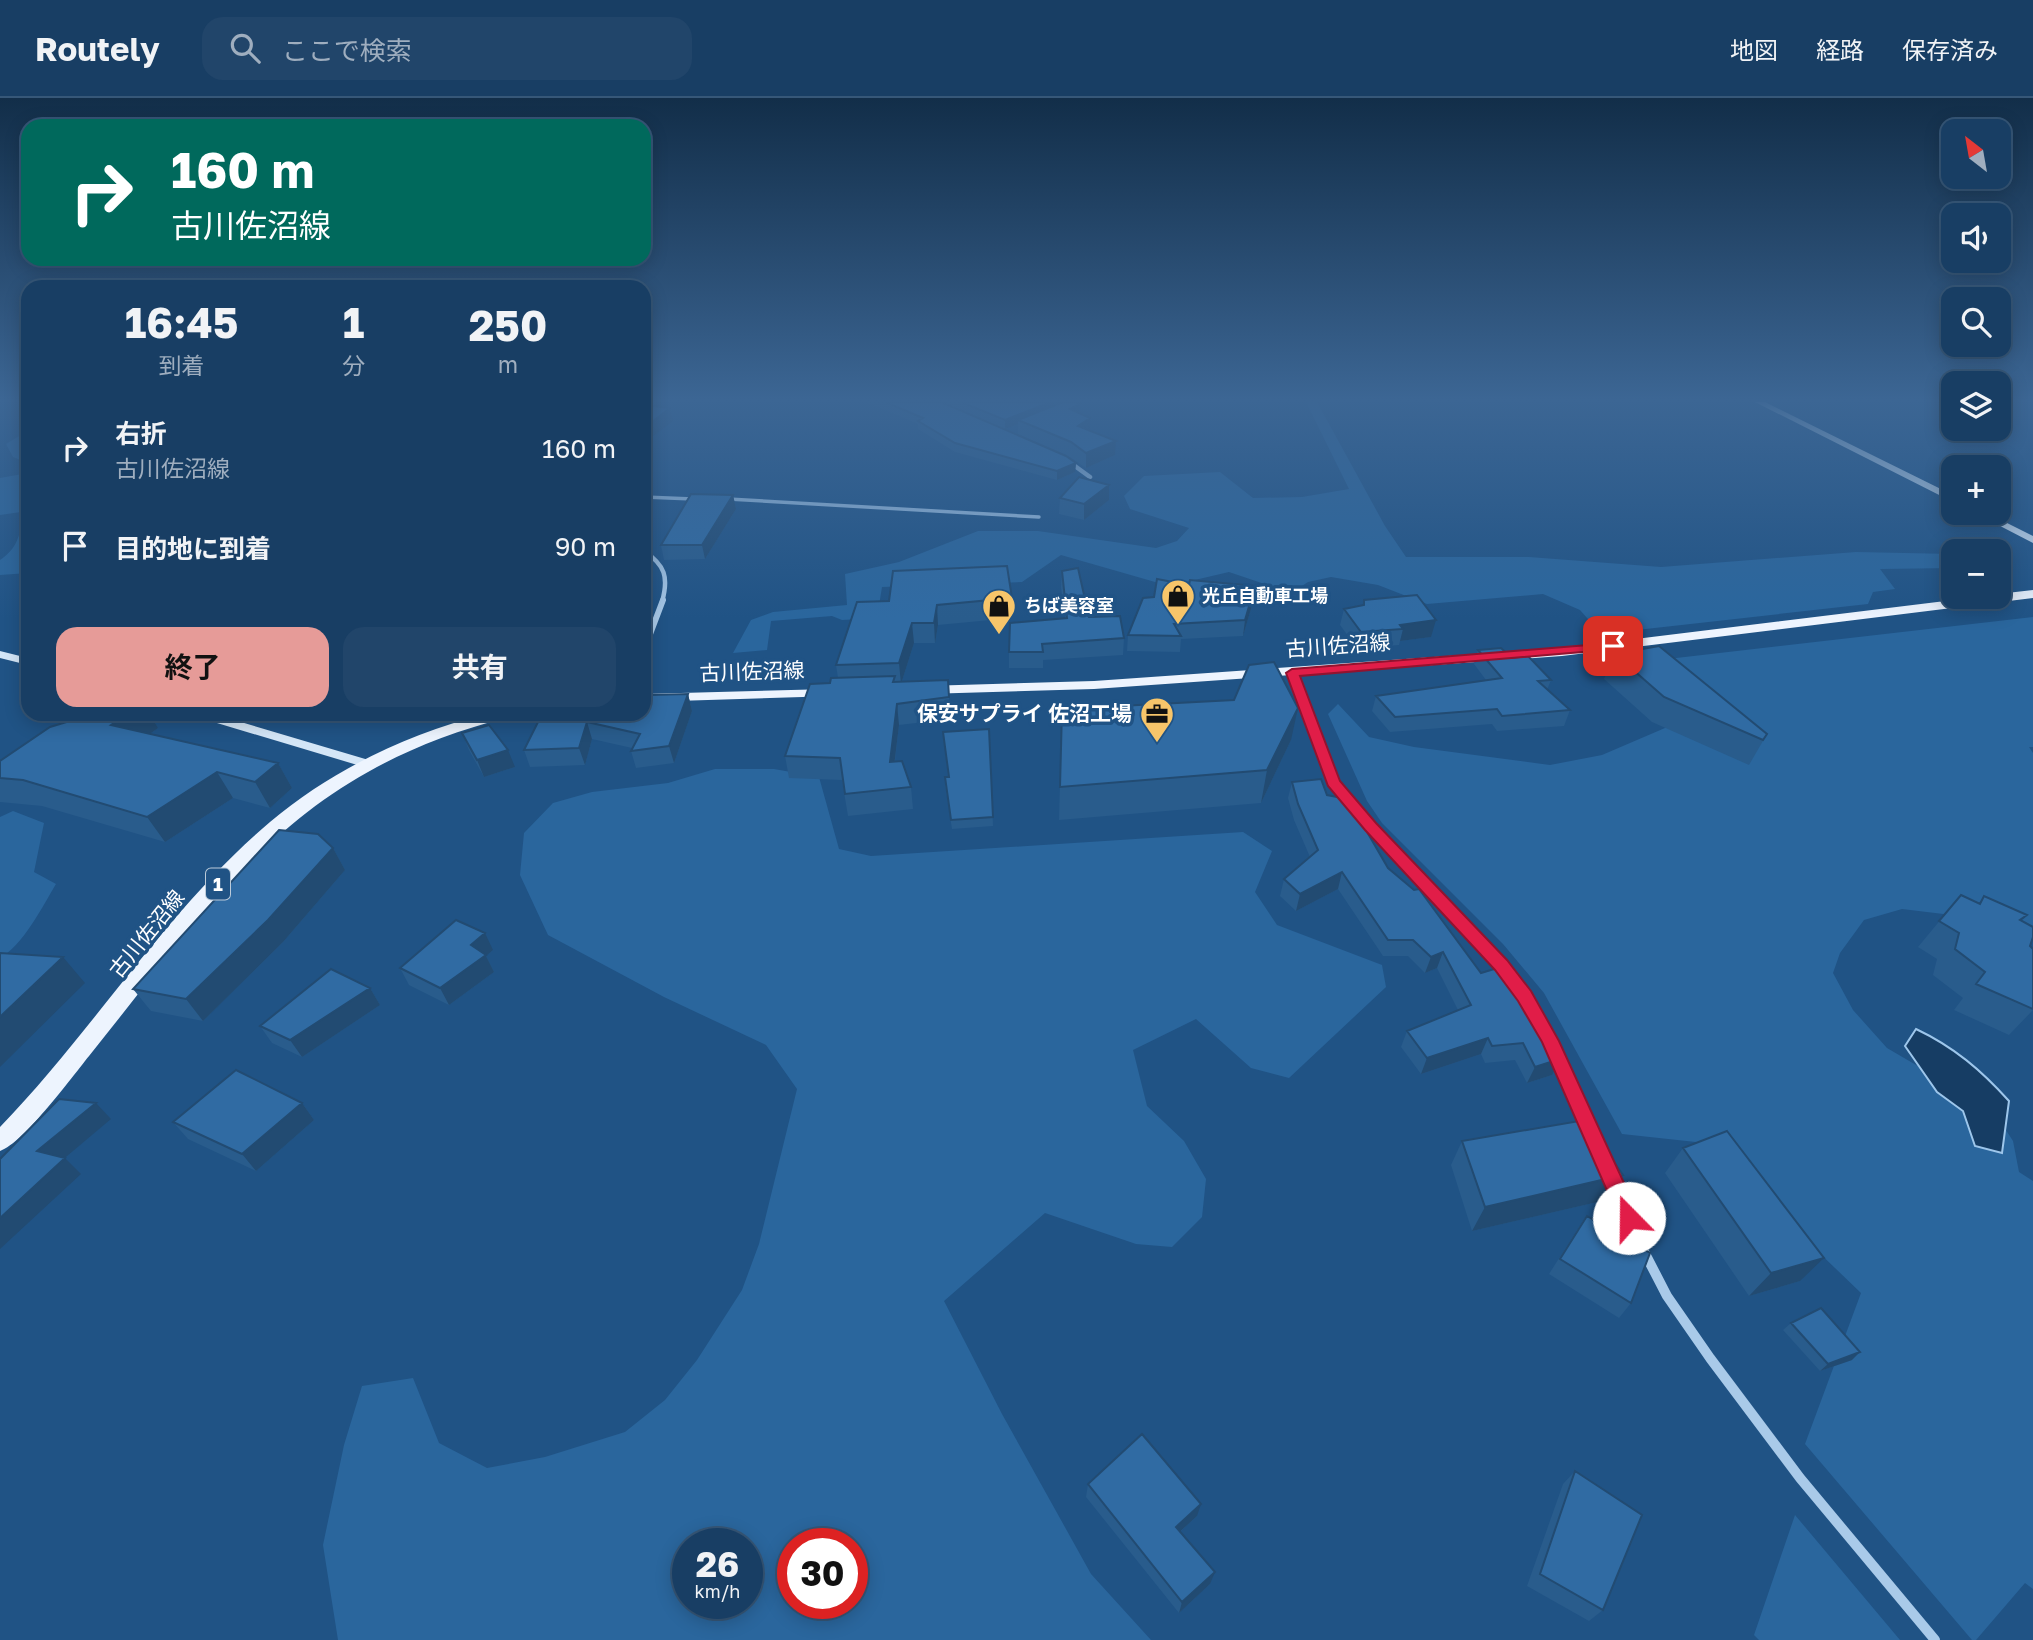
<!DOCTYPE html>
<html lang="ja">
<meta charset="utf-8">
<style>
body{margin:0;font-family:"Golos Text","Noto Sans JP",sans-serif;background:#21456a;color:#f1f3f6;height:100vh;display:flex;flex-direction:column;font-size:26px;white-space:nowrap}
*{box-sizing:border-box;margin:0}
p{font-size:23px;color:#9faebf}
.icon{flex:none;width:38px;height:38px;fill:none;stroke:currentColor;stroke-width:2;stroke-linecap:round;stroke-linejoin:round}
.map{position:relative;flex:1;overflow:hidden}
.details{position:absolute;left:21px;top:182px;width:630px;height:441px;display:flex;flex-direction:column;background:#183e64;border-radius:21px;box-shadow:0 4px 18px #0003,0 0 0 2px #365778}
.details>*{flex:none}
.banner{position:absolute;left:21px;top:21px;width:630px;height:147px;border-radius:21px;box-shadow:0 4px 18px #0003,0 0 0 2px #365778;background:#00695c;color:#fff;overflow:hidden}
.needle{width:46px;rotate:329deg}
.controls{position:absolute;left:1941px;top:21px;display:grid;gap:14px}
.controls a{display:grid;place-items:center;width:70px;height:70px;border-radius:14px;background:#183e64;box-shadow:0 4px 18px #0003,0 0 0 2px #365778;font-size:35px}
.speed{position:absolute;left:672px;top:1430px;display:flex;gap:14px;font-size:35px;font-weight:700;text-align:center}
.speed>*{display:grid;place-content:center;width:91px;height:91px;border-radius:50%;background:#183e64;box-shadow:0 4px 18px #0003,0 0 0 2px #365778;line-height:1}
.speed small{font-size:18px;font-weight:400}
.speed .limit{border:10px solid #d22;background:#fff;color:#111}
.pin{position:absolute;display:grid;place-items:center;width:60px;height:60px;color:#fff;margin:-30px;border-radius:14px;box-shadow:0 4px 10px #0006}
.me{position:absolute;width:77px;margin:-38px;rotate:338deg;stroke-linejoin:round;filter:drop-shadow(0 0 5px #0008)}
.turn{display:flex;align-items:center;gap:24px;height:147px;padding:0 35px;font-size:32px}
.turn .icon{width:91px;height:91px;stroke-width:2.5}
.turn b{display:block;font-size:49px;line-height:60px}
.eta{display:flex;justify-content:space-evenly;align-items:center;height:119px;text-align:center}
.eta b{font-size:42px;font-weight:700;line-height:49px}
.action{display:flex;gap:14px;margin-top:auto;padding:14px 35px}
.action a{flex:1;height:80px;border-radius:21px;background:#e69b98;color:#111;font-size:28px;font-weight:700;line-height:80px;text-align:center}
.action a+a{background:#21456a;color:#f1f3f6}
ul{padding:0;list-style:none}
li{display:flex;align-items:center;gap:21px;height:98px;padding:0 35px}
li div{flex:1}
li b{display:block;font-size:26px}
li em{font-style:normal}
header{display:flex;align-items:center;gap:42px;box-sizing:border-box;height:98px;padding:0 35px;background:#183e64;border-bottom:2px solid #365778}
header strong{font-size:33px}
nav{display:flex;gap:38px;margin-inline-start:auto;font-size:24px}
.search{width:490px;height:63px;background:#21456a;display:flex;align-items:center;gap:18px;box-sizing:border-box;padding:0 24px;border-radius:21px;color:#9faebf;font-size:26px}
.map>svg:first-child{display:block}
</style>
<header>
<strong>Routely</strong>
<div class="search"><svg class="icon" aria-label="search" viewBox="0 0 24 24"><circle cx="10" cy="10" r="6"/><path d="M15 15l6 6"/></svg>ここで検索</div>
<nav><a>地図</a><a>経路</a><a>保存済み</a></nav>
</header>
<div class="map">
<svg width="2033" height="1542" viewBox="0 0 2033 1542">
<rect width="100%" height="100%" fill="#205385"/>
<!-- green -->
<path fill="#2a669d" fill-rule="evenodd" d="M 1306,304 L 1317,304 L 1385,428 L 1406,459 L 1529,459 L 1661,469 L 1856,454 L 1953,456 L 1953,470 L 1880,471 L 1895,491 L 1873,494 L 1868,506 L 1601,536 L 1580,512 L 1543,496 L 1427,506 L 1378,487 L 1331,479 L 1308,484 L 1291,495 L 1229,474 L 1169,488 L 1061,457 L 1022,484 L 882,489 L 877,520 L 842,522 L 832,518 L 771,523 L 767,552 L 733,555 L 751,522 L 773,514 L 847,507 L 845,476 L 899,464 L 978,433 L 1038,433 L 1156,450 L 1177,443 L 1189,430 L 1130,411 L 1124,398 L 1144,378 L 1220,374 L 1253,400 L 1302,399 L 1349,391 Z
M 21,337 L 28,337 L 28,365 L 13,359 L 6,346 Z
M 28,375 L 28,475 L 0,477 L 0,462 C 18,450 22,434 21,414 L 0,417 L 0,380 Z
M 2033,519 L 2033,649 L 2029,649 L 2033,655 L 2033,841 L 1993,822 L 1902,811 L 1864,822 L 1840,855 L 1833,875 L 1853,912 L 1887,950 L 1993,1012 L 2013,1043 L 2019,1074 L 2033,1083 L 2033,1491 L 2025,1485 L 1976,1542 L 1972,1542 L 1805,1346 L 1861,1195 L 1705,1045 L 1622,1036 L 1544,895 L 1503,846 L 1382,725 L 1367,703 L 1328,616 L 1338,606 L 1369,639 L 1414,649 L 1550,667 L 1602,657 L 1679,624 L 1633,565 Z
M 715,671 L 774,671 L 819,679 L 839,751 L 871,758 L 1243,734 L 1272,753 L 1255,794 L 1277,827 L 1382,867 L 1386,889 L 1289,980 L 1251,970 L 1196,921 L 1133,952 L 1147,1008 L 1184,1043 L 1206,1081 L 1202,1119 L 1172,1149 L 1136,1146 L 1045,1115 L 944,1203 L 1002,1316 L 1091,1476 L 1151,1542 L 338,1542 L 323,1447 L 344,1347 L 362,1288 L 413,1280 L 439,1345 L 487,1370 L 545,1359 L 625,1334 L 665,1302 L 697,1262 L 742,1192 L 759,1146 L 797,991 L 766,947 L 664,899 L 548,837 L 520,777 L 524,735 L 553,705 L 592,694 L 668,685 ZM 688,1446 L 747,1446 L 747,1505 L 688,1505 ZM 793,1446 L 852,1446 L 852,1505 L 793,1505 Z
M 13,713 L 44,725 L 34,774 L 56,786 C 44,806 21,851 0,859 L 0,719 Z
M 1795,1417 L 1900,1542 L 1759,1542 L 1754,1537 Z"/>
<!-- water -->
<path fill="#163d64" stroke="#9dc6eb" stroke-width="2" d="M 1916,931 C 1954,949 1981,972 2009,1003 L 2002,1055 L 1975,1048 L 1963,1013 L 1937,994 L 1905,948 Z"/>
<g fill="none" stroke-linecap="round" stroke-linejoin="round">
<!-- lane -->
<path stroke="#a9cae9" stroke-width="3.5" d="M 644,399 L 693,401
M 728,401 L 1039,419"/>
<!-- street-far3 -->
<path stroke="#a9cae9" stroke-width="4.5" d="M 1068,363 L 1090,379
M 644,453 C 665,467 669,479 662,504"/>
<!-- street-far2 -->
<path stroke="#a9cae9" stroke-width="6" d="M 644,552 L 663,502
M 1292,575 L 1334,685 L 1403,763"/>
<!-- street-far1 -->
<path stroke="#a9cae9" stroke-width="8" d="M 1402,762 C 1443,805 1490,847 1524,897 C 1552,941 1572,990 1593,1037
M 1613,1080 L 1622,1102"/>
<!-- street -->
<path stroke="#a9cae9" stroke-width="10" d="M 1621,1100 L 1637,1140 L 1667,1198 L 1710,1260 L 1800,1380 L 1935,1542"/>
<!-- secondary -->
<path fill="#d4e6f7" fill-rule="evenodd" d="M 1755,304 L 1765,304 L 1953,397 L 1953,404 Z
M 1975,415 L 1987,415 L 2033,438 L 2033,445 Z
M 0,553 L 28,560 L 28,567 L 0,560 Z
M 195,616 L 214,616 L 372,663 L 374,666 L 368,670 L 364,669 L 197,619 Z"/>
<!-- primary -->
<path fill="#edf4fe" fill-rule="evenodd" d="M 2033,492 L 2033,500 L 1562,558 L 1094,591 L 925,596 L 918,592 L 925,588 L 1094,583 L 1562,550 L 1978,499 L 1998,499 L 1998,496 Z
M 830,591 L 837,595 L 835,598 L 644,604 L 644,596 Z
M 486,616 L 512,616 L 509,619 C 297,673 222,792 93,953 C 75,975 24,1045 0,1053 L 0,1029 C 94,932 166,812 270,724 C 332,672 407,636 486,616 Z"/>
</g>
<!-- wall -->
<path fill="#295c8c" d="M 866,304 L 941,304 L 1076,365 L 1075,374 L 1057,382 L 955,354 L 918,331 L 918,326 Z
M 942,304 L 1054,304 L 1054,308 L 1079,315 L 1090,333 L 1115,357 L 1086,370 L 1070,359 L 1018,336 L 1018,326 L 1005,331 Z
M 733,397 L 736,411 L 705,461 L 664,462 L 661,447 Z
M 1060,400 L 1109,402 L 1084,422 L 1059,416 Z
M 1062,473 L 1089,519 L 1124,540 L 1123,557 L 1043,562 L 1043,570 L 1009,570 L 1009,554 L 1065,520 L 1061,489 Z
M 1189,487 L 1255,488 L 1253,504 L 1243,538 L 1181,541 L 1180,554 L 1127,553 L 1128,537 L 1154,499 Z
M 1012,500 L 1012,520 L 938,527 L 935,545 L 914,545 L 902,583 L 948,582 L 950,621 L 899,627 L 895,663 L 911,689 L 913,711 L 848,718 L 842,682 L 789,680 L 785,658 L 830,585 L 838,580 L 836,567 L 857,504 Z
M 1364,502 L 1431,539 L 1400,543 L 1399,547 L 1357,550 L 1340,527 L 1344,511 L 1363,507 Z
M 1478,552 L 1512,560 L 1551,582 L 1547,592 L 1570,612 L 1564,628 L 1497,633 L 1492,626 L 1390,634 L 1372,613 L 1376,598 L 1486,582 L 1474,566 Z
M 1615,556 L 1767,636 L 1749,667 L 1652,624 L 1604,581 Z
M 688,596 L 692,613 L 674,665 L 636,670 L 631,653 L 632,650 L 592,641 L 585,667 L 530,669 L 524,652 L 541,618 L 541,616 L 644,616 Z
M 1234,602 L 1291,642 L 1261,705 L 1059,722 L 1062,611 Z
M 93,616 L 150,616 L 158,630 L 150,636 L 278,665 L 292,690 L 270,710 L 233,700 L 165,744 L 42,708 L 0,704 L 0,663 Z
M 989,631 L 993,728 L 952,731 L 945,687 L 945,679 L 948,679 L 943,634 Z
M 462,635 L 515,669 L 484,679 L 469,652 Z
M 1292,684 L 1327,697 L 1388,770 L 1552,977 L 1527,985 L 1515,962 L 1485,965 L 1481,956 L 1421,976 L 1401,949 L 1407,933 L 1458,912 L 1437,870 L 1425,875 L 1408,858 L 1383,858 L 1338,791 L 1296,813 L 1280,798 L 1284,781 L 1310,759 L 1294,722 L 1288,700 Z
M 333,750 L 345,772 L 283,844 L 203,923 L 151,913 L 133,891 Z
M 1961,797 L 1979,805 L 1984,798 L 2027,817 L 2022,823 L 2030,848 L 2033,851 L 2033,912 L 2009,937 L 1954,912 L 1963,900 L 1933,877 L 1937,861 L 1918,849 Z
M 493,852 L 486,858 L 494,874 L 449,907 L 409,887 L 400,870 Z
M 370,890 L 380,907 L 302,959 L 272,945 L 260,928 Z
M 302,1005 L 314,1022 L 256,1073 L 188,1041 L 173,1024 Z
M 1462,1043 L 1623,1077 L 1606,1102 L 1472,1133 L 1451,1067 Z
M 1683,1050 L 1800,1183 L 1749,1198 L 1665,1075 Z
M 1586,1118 L 1631,1205 L 1619,1220 L 1549,1176 Z
M 1791,1225 L 1852,1262 L 1820,1273 L 1783,1232 Z
M 1575,1373 L 1603,1512 L 1589,1523 L 1527,1488 L 1563,1386 Z
M 1088,1386 L 1197,1418 L 1180,1434 L 1210,1486 L 1179,1515 L 1086,1399 Z"/>
<!-- shaded-wall -->
<path fill="#224b72" d="M 1051,304 L 1054,304 L 1054,311 L 1018,322 L 1018,326 L 1005,331 L 1005,322 Z
M 1080,306 L 1079,320 L 1070,311 Z
M 670,310 L 673,323 L 644,345 L 644,330 Z
M 1090,320 L 1090,335 L 1078,328 Z
M 1116,343 L 1115,357 L 1086,370 L 1086,355 Z
M 1076,365 L 1075,374 L 1057,382 L 1057,373 Z
M 1109,387 L 1109,402 L 1084,422 L 1084,406 Z
M 733,397 L 736,411 L 705,461 L 702,447 Z
M 1255,488 L 1253,504 L 1243,538 L 1245,522 Z
M 937,507 L 938,527 L 935,545 L 934,525 Z
M 1436,522 L 1431,539 L 1400,543 L 1403,531 L 1400,527 Z
M 912,525 L 914,545 L 901,586 L 899,565 Z
M 688,596 L 692,613 L 674,665 L 669,648 Z
M 897,606 L 899,627 L 892,685 L 890,664 Z
M 1298,610 L 1291,642 L 1261,705 L 1267,672 Z
M 127,616 L 150,616 L 158,630 L 128,652 L 111,627 Z
M 587,624 L 592,641 L 585,667 L 579,650 Z
M 508,652 L 515,669 L 484,679 L 477,662 Z
M 278,665 L 292,690 L 270,710 L 255,684 Z
M 217,674 L 233,700 L 165,744 L 147,719 Z
M 333,750 L 345,772 L 283,844 L 203,923 L 186,901 Z
M 1342,774 L 1338,791 L 1296,813 L 1300,796 Z
M 485,835 L 493,852 L 486,858 L 494,874 L 449,907 L 440,890 L 471,847 Z
M 1443,854 L 1437,870 L 1425,875 L 1431,859 Z
M 63,859 L 85,885 L 0,969 L 0,919 Z
M 370,890 L 380,907 L 302,959 L 290,942 Z
M 1488,940 L 1481,956 L 1421,976 L 1427,960 Z
M 1560,961 L 1552,977 L 1527,985 L 1535,969 Z
M 96,1005 L 111,1021 L 54,1069 L 37,1053 Z
M 302,1005 L 314,1022 L 256,1073 L 242,1056 Z
M 65,1060 L 81,1076 L 0,1151 L 0,1120 Z
M 1623,1077 L 1606,1102 L 1472,1133 L 1485,1109 Z
M 1824,1160 L 1800,1183 L 1749,1198 L 1771,1175 Z
M 1860,1254 L 1852,1262 L 1820,1273 L 1828,1266 Z
M 1201,1406 L 1197,1418 L 1172,1441 L 1176,1429 Z
M 1215,1474 L 1210,1486 L 1179,1515 L 1182,1504 Z"/>
<!-- building -->
<path fill="#306ba3" stroke="#224b72" stroke-width="2" d="M 885,304 L 941,304 L 1066,358 L 1076,365 L 1057,373 L 955,345 L 918,323 L 923,320 Z
M 961,304 L 1051,304 L 1005,322 Z
M 1063,304 L 1074,304 L 1080,306 L 1070,311 L 1090,320 L 1078,328 L 1116,343 L 1086,355 L 1071,344 L 1018,322 Z
M 644,307 L 670,310 L 644,330 Z
M 1079,379 L 1109,387 L 1084,406 L 1060,400 Z
M 691,396 L 733,397 L 702,447 L 661,447 Z
M 1007,468 L 1012,500 L 937,507 L 934,525 L 912,525 L 899,565 L 836,567 L 857,504 L 889,503 L 893,473 Z
M 1078,470 L 1089,519 L 1120,518 L 1124,540 L 1042,546 L 1043,554 L 1009,554 L 1010,525 L 1067,520 L 1062,473 Z
M 1157,481 L 1189,487 L 1190,482 L 1255,488 L 1245,522 L 1174,526 L 1181,538 L 1128,537 L 1143,500 L 1154,499 Z
M 1417,497 L 1436,522 L 1400,527 L 1403,531 L 1361,534 L 1344,511 L 1364,507 L 1364,502 Z
M 1659,548 L 1767,636 L 1763,642 L 1664,599 L 1615,556 Z
M 1501,550 L 1512,560 L 1528,558 L 1551,582 L 1538,583 L 1570,612 L 1502,618 L 1497,611 L 1395,619 L 1376,598 L 1502,580 L 1478,552 Z
M 1274,564 L 1298,610 L 1267,672 L 1060,689 L 1062,611 L 1234,602 L 1249,567 Z
M 895,578 L 893,584 L 948,582 L 949,599 L 897,606 L 890,664 L 902,663 L 911,689 L 845,696 L 840,660 L 785,658 L 810,586 L 830,585 L 831,580 Z
M 688,596 L 669,648 L 631,653 L 640,636 L 587,624 L 579,650 L 524,652 L 542,616 L 644,616 L 644,603 L 645,603 L 649,597 Z
M 93,616 L 127,616 L 111,627 L 278,665 L 255,684 L 217,674 L 147,719 L 23,682 L 0,680 L 0,663 L 50,629 Z
M 489,627 L 508,652 L 477,662 L 462,635 Z
M 989,631 L 993,719 L 951,722 L 945,679 L 949,679 L 943,634 Z
M 1321,681 L 1327,697 L 1348,701 L 1388,770 L 1414,792 L 1419,791 L 1481,875 L 1504,868 L 1560,961 L 1535,969 L 1523,945 L 1492,948 L 1488,940 L 1427,960 L 1407,933 L 1471,907 L 1443,854 L 1431,859 L 1413,842 L 1388,842 L 1342,774 L 1300,796 L 1284,781 L 1318,752 L 1298,706 L 1292,684 Z
M 279,732 L 318,736 L 333,750 L 268,822 L 186,901 L 133,891 Z
M 1961,797 L 1980,806 L 1984,798 L 2027,817 L 2020,822 L 2033,829 L 2033,839 L 2030,848 L 2033,851 L 2033,911 L 1976,886 L 1985,874 L 1955,851 L 1959,835 L 1939,823 Z
M 456,822 L 485,835 L 471,847 L 486,857 L 440,890 L 400,870 Z
M 0,855 L 63,859 L 0,919 Z
M 331,871 L 370,890 L 290,942 L 260,928 Z
M 236,972 L 302,1005 L 242,1056 L 173,1024 Z
M 59,1001 L 96,1005 L 37,1053 L 65,1060 L 0,1120 L 0,1061 Z
M 1585,1022 L 1623,1077 L 1485,1109 L 1462,1043 Z
M 1727,1033 L 1824,1160 L 1771,1175 L 1683,1050 Z
M 1587,1118 L 1650,1155 L 1631,1205 L 1560,1161 Z
M 1821,1210 L 1860,1254 L 1828,1266 L 1791,1225 Z
M 1142,1336 L 1201,1406 L 1176,1429 L 1215,1474 L 1182,1504 L 1088,1386 Z
M 1575,1373 L 1642,1417 L 1603,1512 L 1540,1476 Z"/>
<!-- sky -->
<linearGradient id="sky" x2="0" y2="1"><stop stop-color="#122e49"/><stop offset="0.58" stop-color="#3c6694"/><stop offset="1" stop-color="#3c6694" stop-opacity="0"/></linearGradient>
<rect width="2033" height="520" fill="url(#sky)"/>
<!-- route -->
<path fill="#e11d48" stroke="#92132f" stroke-width="2" d="M 1613,545 L 1617,546 L 1617,551 L 1300,578 L 1340,683 L 1376,725 L 1507,862 L 1531,893 L 1559,943 L 1640,1120 L 1636,1127 L 1629,1129 L 1622,1127 L 1542,944 L 1518,903 L 1495,872 L 1365,732 L 1328,688 L 1286,575 L 1292,571 Z"/>
<!-- icons -->
<defs>
<g id="shop-pin" transform="scale(1.75)"><path d="M0 17L-7.5 6A9.5 9.5 0 1 1 7.5 6Z" fill="#f7c56a" stroke="#205385"/><path d="M-5-2.5h2.3a2.7 3.5 0 0 1 5.4 0H5L5.5 6h-11ZM-1.5-2.5h3a1.5 2.3 0 0 0-3 0Z" fill="#111"/></g>
<g id="office-pin" transform="scale(1.75)"><path d="M0 17L-7.5 6A9.5 9.5 0 1 1 7.5 6Z" fill="#f7c56a" stroke="#205385"/><path d="M-6-3h4V-5.5h4V-3h4V5H-6ZM-1-4.5V-3h2v-1.5ZM-6 0V1H6V0Z" fill="#111"/></g>
</defs>
<g fill-rule="evenodd">
<use href="#shop-pin" x="1178" y="498"/>
<use href="#shop-pin" x="999" y="508"/>
<use href="#office-pin" x="1157" y="616"/>
</g>
<g text-anchor="middle" stroke-width="7" stroke-linejoin="round" paint-order="stroke">
<!-- far-poi labels -->
<g font-size="18" font-weight="bold" fill="#fff" stroke="#205385" text-anchor="start">
<text x="1202" y="504">光丘自動車工場</text>
<text x="1024" y="514">ちば美容室</text>
</g>
<!-- shield labels -->
<rect fill="#205385" stroke="#bccbda" stroke-width="2" x="206" y="770.5" width="24" height="31" rx="5"/>
<g font-size="19" font-weight="bold" fill="#fff">
<text x="218" y="793">1</text>
</g>
<!-- street labels -->
<g font-size="21" fill="#fff" stroke="#205385">
<text transform="translate(1338 548) rotate(-4)" y="7">古川佐沼線</text>
<text transform="translate(752 574) rotate(-2)" y="7">古川佐沼線</text>
<text transform="translate(147 836) rotate(-51)" y="7">古川佐沼線</text>
</g>
<!-- poi labels -->
<g font-size="21" font-weight="bold" fill="#fff" stroke="#205385" text-anchor="end">
<text x="1132" y="623">保安サプライ 佐沼工場</text>
</g>
</g>
</svg>
<div class="controls">
<a><svg class="needle" viewBox="-14 -14 28 28"><path d="M0-13l5 13h-10z" fill="#e53935"/><path d="M0 13l5-13h-10z" fill="#9faebf"/></svg></a>
<a><svg class="icon" aria-label="sound" viewBox="0 0 24 24"><path d="M4 9h4l5-4v14l-5-4H4zM17 9q2 3 0 6"/></svg></a>
<a><svg class="icon" aria-label="search" viewBox="0 0 24 24"><circle cx="10" cy="10" r="6"/><path d="M15 15l6 6"/></svg></a>
<a><svg class="icon" aria-label="layers" viewBox="0 0 24 24"><path d="M12 4l9 5-9 5-9-5zM3 14l9 5 9-5"/></svg></a>
<a>+</a>
<a>−</a>
</div>
<div class="speed"><div>26<small>km/h</small></div><div class="limit">30</div></div>
<div class="pin" style="left:1613px;top:548px;background:#d93025"><svg class="icon" aria-label="arrive" viewBox="0 0 24 24"><path d="M6 21V4h12l-3 4 3 4H6"/></svg></div>
<svg class="me" style="left:1629px;top:1120px" viewBox="-20 -20 40 40"><circle r="19" fill="#fff"/><path d="M0-13L10 11 0 6-10 11z" fill="#e11d48"/></svg>
<div class="banner">
<div class="turn"><svg class="icon" aria-label="right" viewBox="0 0 24 24"><path d="M7 20v-9h11M14 6l5 5-5 5"/></svg><div><b>160 m</b>古川佐沼線</div></div>
</div>
<section class="details">
<div class="eta">
<div><b>16:45</b><p>到着</p></div>
<div><b>1</b><p>分</p></div>
<div><b>250</b><p>m</p></div>
</div>
<ul>
<li><svg class="icon" aria-label="right" viewBox="0 0 24 24"><path d="M7 20v-9h11M14 6l5 5-5 5"/></svg><div><b>右折</b><p>古川佐沼線</p></div><em>160 m</em></li>
<li><svg class="icon" aria-label="arrive" viewBox="0 0 24 24"><path d="M6 21V4h12l-3 4 3 4H6"/></svg><div><b>目的地に到着</b></div><em>90 m</em></li>
</ul>
<div class="action"><a>終了</a><a>共有</a></div>
</section>
</div>
